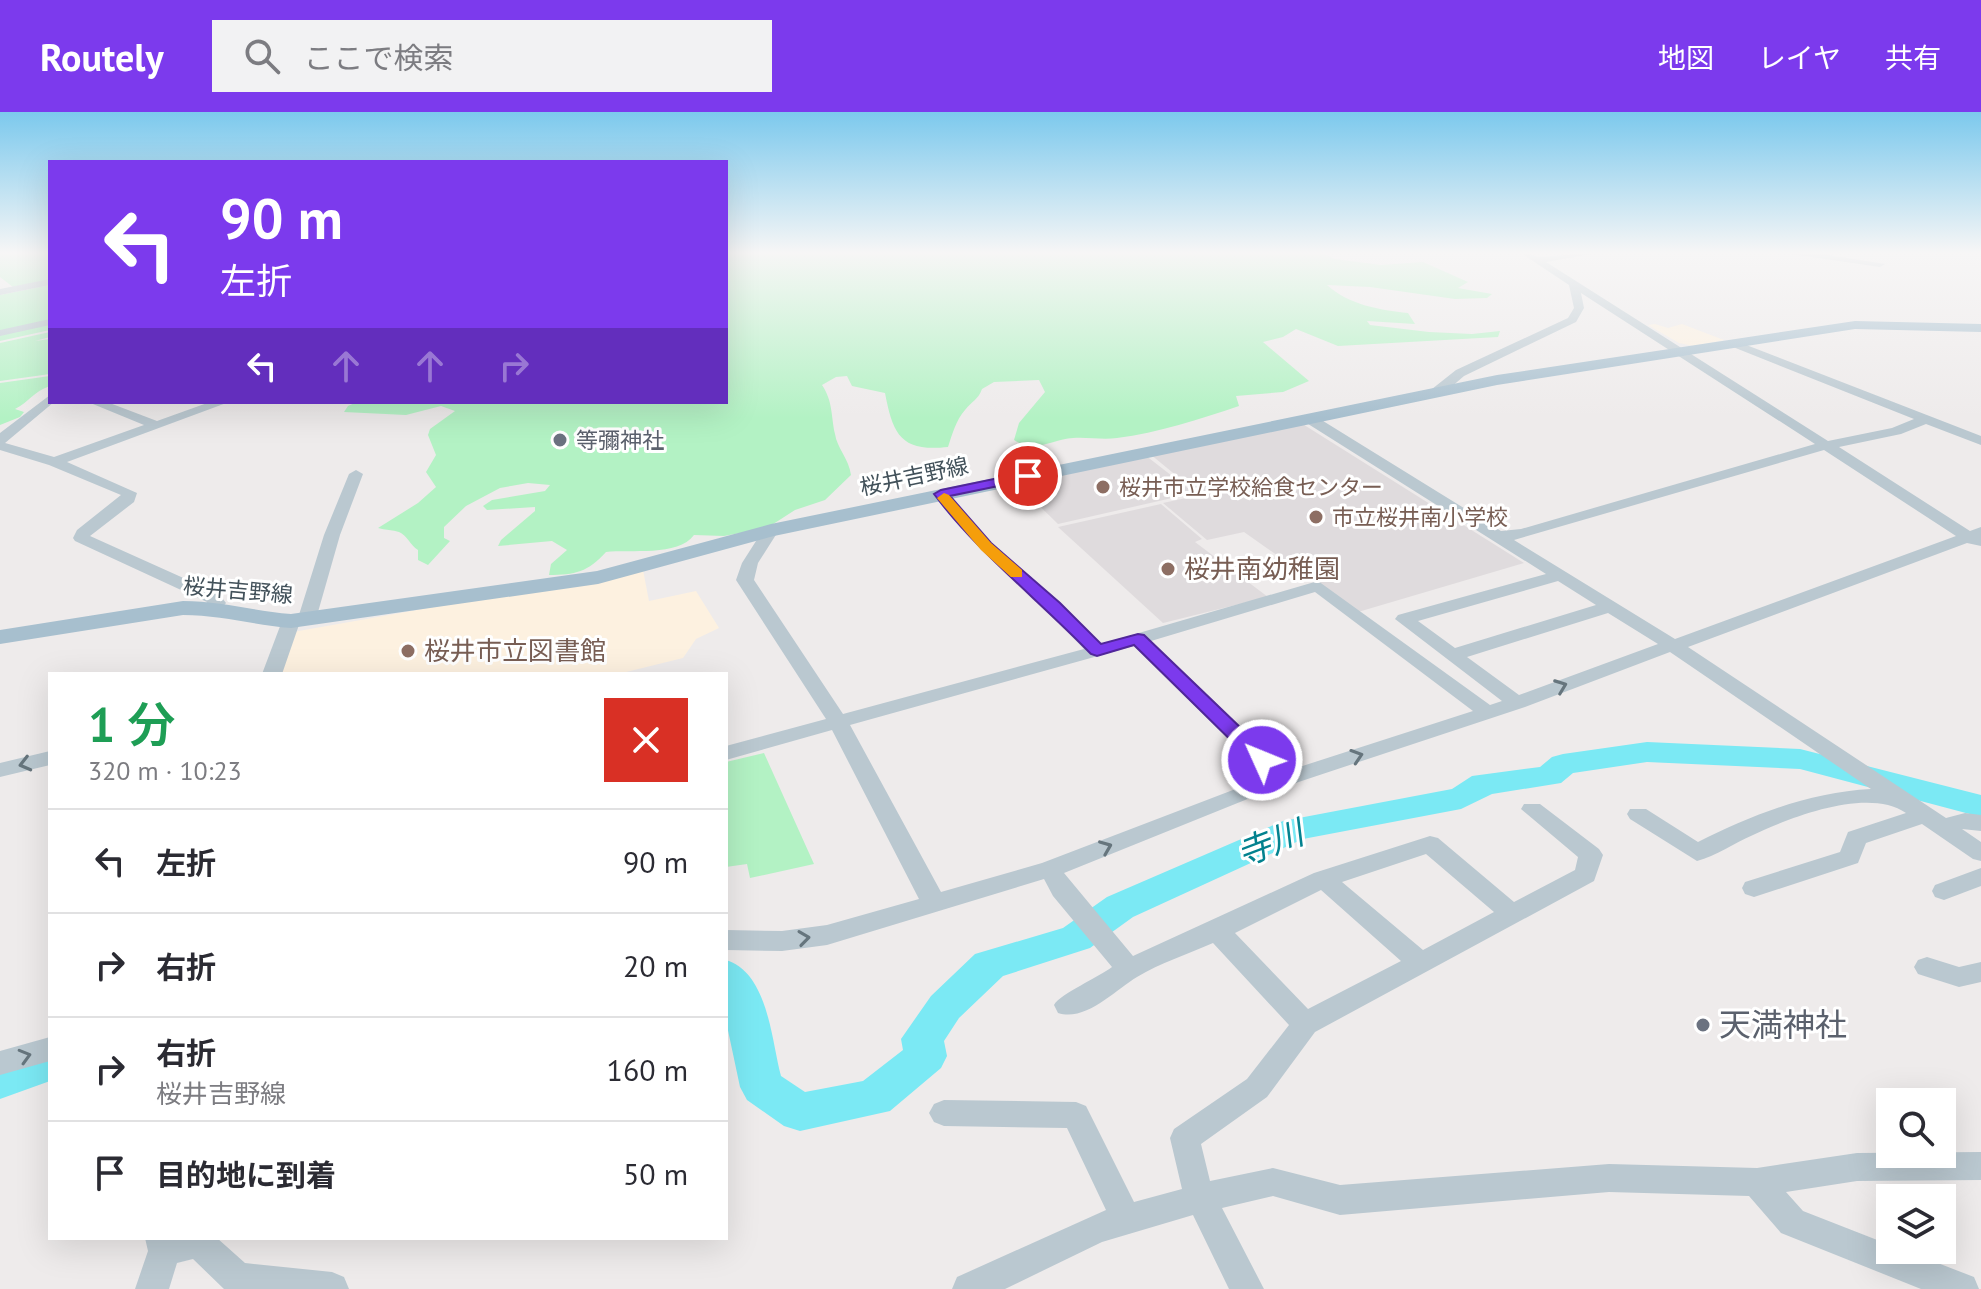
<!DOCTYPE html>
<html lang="ja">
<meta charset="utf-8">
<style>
body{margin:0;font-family:"PT Sans","Noto Sans JP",sans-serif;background:#f2f2f3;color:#2b2b33;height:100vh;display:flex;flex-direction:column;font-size:30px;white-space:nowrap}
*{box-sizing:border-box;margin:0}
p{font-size:26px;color:#7c7c81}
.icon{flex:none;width:44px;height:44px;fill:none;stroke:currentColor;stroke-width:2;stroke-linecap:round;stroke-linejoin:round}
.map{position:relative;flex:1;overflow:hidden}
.panel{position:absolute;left:48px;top:560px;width:680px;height:568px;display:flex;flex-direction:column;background:#fff;border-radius:0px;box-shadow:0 8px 32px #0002}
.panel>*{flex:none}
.guide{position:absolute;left:48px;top:48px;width:680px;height:244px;border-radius:0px;box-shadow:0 8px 32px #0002;background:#7c3aed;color:#fff;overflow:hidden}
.fabs{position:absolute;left:1876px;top:976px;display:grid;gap:16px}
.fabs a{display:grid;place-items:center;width:80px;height:80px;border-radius:0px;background:#fff;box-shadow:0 8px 32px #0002;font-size:40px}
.pin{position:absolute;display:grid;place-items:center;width:68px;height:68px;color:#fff;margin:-34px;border:4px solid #fff;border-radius:50%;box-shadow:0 2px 8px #0007}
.me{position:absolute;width:88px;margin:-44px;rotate:314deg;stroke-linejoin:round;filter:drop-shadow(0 0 6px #0008)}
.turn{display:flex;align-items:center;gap:28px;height:168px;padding:0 40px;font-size:36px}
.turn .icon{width:104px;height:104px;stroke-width:2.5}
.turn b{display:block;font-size:56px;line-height:68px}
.lanes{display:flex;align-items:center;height:76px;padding:0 40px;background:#0003;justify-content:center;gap:40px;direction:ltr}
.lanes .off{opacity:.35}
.round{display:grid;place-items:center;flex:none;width:84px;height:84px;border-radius:0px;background:#f2f2f3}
.overview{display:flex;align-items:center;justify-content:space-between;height:136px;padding:0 40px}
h1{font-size:48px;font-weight:600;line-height:60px;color:#1e9e55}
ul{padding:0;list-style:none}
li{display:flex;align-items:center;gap:24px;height:104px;padding:0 40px;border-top:2px solid #e1e1e2}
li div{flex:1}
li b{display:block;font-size:30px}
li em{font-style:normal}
header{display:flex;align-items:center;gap:48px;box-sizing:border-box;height:112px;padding:0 40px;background:#7c3aed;color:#fff}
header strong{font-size:38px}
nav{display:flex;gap:44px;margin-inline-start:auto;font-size:28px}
.search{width:560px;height:72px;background:#f2f2f3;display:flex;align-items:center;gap:20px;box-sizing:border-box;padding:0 28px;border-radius:0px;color:#7c7c81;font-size:30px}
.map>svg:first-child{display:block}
</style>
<header>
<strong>Routely</strong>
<div class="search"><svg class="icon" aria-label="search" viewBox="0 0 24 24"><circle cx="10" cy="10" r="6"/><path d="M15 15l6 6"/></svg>ここで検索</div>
<nav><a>地図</a><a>レイヤ</a><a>共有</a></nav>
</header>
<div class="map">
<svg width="1981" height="1177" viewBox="0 0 1981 1177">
<rect width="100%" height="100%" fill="#eeebeb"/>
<!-- commercial -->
<path fill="#fdf1e0" d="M 1655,212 L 1668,216 L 1682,212 L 1724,228 L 1693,234 L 1679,231 L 1648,213 Z
M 643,458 L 649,489 L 696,479 L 719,516 L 696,527 L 683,546 L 618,562 L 277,562 L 293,520 Z"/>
<!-- education -->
<path fill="#dfdbdd" d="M 1301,311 L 1524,451 L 1358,500 L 1244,420 L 1207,428 L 1163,391 L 1200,383 L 1150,342 Z
M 1145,343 L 1194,381 L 1058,412 L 1014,369 Z
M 1161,392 L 1202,427 L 1195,430 L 1268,485 L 1163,511 L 1058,415 Z"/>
<!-- green -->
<path fill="#b3f2c4" d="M 0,141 L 50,141 L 50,168 L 13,175 L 0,165 Z
M 726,141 L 1322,141 L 1335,147 L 1381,153 L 1423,150 L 1468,170 L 1458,176 L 1492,182 L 1487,186 L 1455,187 L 1370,175 L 1327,173 C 1349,193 1380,198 1408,201 L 1415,212 L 1367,209 L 1370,213 L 1429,220 L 1472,222 L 1500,219 L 1498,225 L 1338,234 L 1296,217 L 1283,225 L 1263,230 L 1309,269 L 1283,280 L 1236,284 L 1239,294 C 1200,307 1158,321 1117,326 C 1103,328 1088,325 1073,326 C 1053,327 1035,342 1014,328 L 1019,311 L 1045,280 L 1039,268 L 994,270 L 982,277 C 978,288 972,289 965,298 C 956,308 952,323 948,335 C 901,340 893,323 885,281 L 852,274 L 847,264 L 836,265 L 822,273 C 833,289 831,304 835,322 C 837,336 849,347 851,363 L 825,388 L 795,398 L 767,416 L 724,424 L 694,423 C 678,445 630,437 606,440 C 588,460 575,463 549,463 L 551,452 L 567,438 L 552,429 L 498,434 L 501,428 L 535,399 L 535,395 L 487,398 L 483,394 L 492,388 L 545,379 L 550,373 L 528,371 L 500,376 L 466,394 L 444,415 L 444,426 L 450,429 L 428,453 L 418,448 L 418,438 C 410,433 407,423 399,420 C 393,418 385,418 378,416 L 418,391 L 436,375 L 426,360 L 436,343 L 428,323 L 430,317 L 455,299 L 441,294 L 406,303 L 344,300 L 348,294 L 357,290 L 726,290 Z
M 50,173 L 50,218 L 0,229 L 0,183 Z
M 50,220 L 50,225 L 35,229 L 50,227 L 50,262 L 0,269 L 0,231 Z
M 50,264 L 50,274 C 34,279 29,290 15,297 L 24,300 L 20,305 L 0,313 L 0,271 Z
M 764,641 L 814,752 L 750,766 L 747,752 L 726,755 L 726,650 Z"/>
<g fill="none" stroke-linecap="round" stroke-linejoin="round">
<!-- river -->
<path fill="#7be9f4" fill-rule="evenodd" d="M 1647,630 L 1800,637 L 1981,683 L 1981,705 L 1800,657 L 1647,650 L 1573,661 L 1561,671 L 1492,682 L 1461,697 L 1303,727 L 1133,805 L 1090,836 L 1003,864 L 959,906 L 944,929 L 947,944 L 941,956 L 890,999 L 800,1019 L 784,1014 L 747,988 L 740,975 L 726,909 L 726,848 C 768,861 771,926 781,964 L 805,980 L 863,969 L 903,938 L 901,927 L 931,884 L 975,842 L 1063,816 L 1107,785 L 1283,709 L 1452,677 L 1472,664 L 1540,655 L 1552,645 L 1563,642 Z
M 50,933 L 50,969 L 0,987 L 0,951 Z"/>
<!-- minor -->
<path fill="#bac8d0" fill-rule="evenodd" d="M 1521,141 L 1539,145 L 1597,141 L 1546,150 L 1828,329 L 1892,316 L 1914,307 L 1728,233 L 1728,229 L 1736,229 L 1981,324 L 1981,333 L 1926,312 L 1901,322 L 1839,335 L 1970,419 L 1981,415 L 1981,434 L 1967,431 L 1688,535 L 1946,706 L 1965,701 L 1981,703 L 1981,719 L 1962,717 L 1981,730 L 1981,749 L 1973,747 L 1922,712 L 1866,731 L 1858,751 L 1754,785 L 1745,782 L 1742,776 L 1745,770 L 1840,740 L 1848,720 L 1906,701 C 1868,675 1791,705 1753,723 C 1734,731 1716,744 1697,749 L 1630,707 L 1627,702 L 1630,697 L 1646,697 L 1698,730 C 1752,703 1810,680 1871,677 L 1670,540 L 1525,595 L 1250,686 L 1064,761 L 1133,844 L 1314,761 L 1430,724 L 1438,726 L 1514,790 L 1575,758 L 1578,745 L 1521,697 L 1524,692 L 1540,692 L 1599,737 L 1603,743 L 1594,769 L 1315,920 L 1267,985 L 1201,1032 L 1210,1069 L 1273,1056 L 1340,1073 L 1609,1052 L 1757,1056 L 1857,1041 L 1981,1040 L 1981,1068 L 1857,1069 L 1786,1080 L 1803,1099 L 1890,1133 L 1890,1138 L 1904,1138 L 1974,1165 L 1979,1177 L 1921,1177 L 1781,1121 L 1749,1084 L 1609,1080 L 1340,1103 L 1273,1084 L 1222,1096 L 1264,1177 L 1229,1177 L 1193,1103 L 1102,1130 L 1005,1177 L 952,1177 L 957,1165 L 1106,1098 L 1067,1016 L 944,1014 L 934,1010 L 929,1001 L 934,992 L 944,988 L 1076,990 L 1086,994 L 1134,1090 L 1182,1077 L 1170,1026 L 1174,1017 L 1247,967 L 1289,913 L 1213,831 C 1188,842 1160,851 1137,865 C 1115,878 1086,910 1058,901 L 1054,893 C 1060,882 1099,865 1112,855 L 1053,784 L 1044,767 L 827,833 L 782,839 L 726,838 L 726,818 L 782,819 L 827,813 L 919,787 L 832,618 L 726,648 L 726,634 L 826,607 L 736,468 L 742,451 L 765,415 L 777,415 L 779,418 L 758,451 L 754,468 L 843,602 L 1084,537 C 1035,484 977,440 933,382 L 941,377 L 946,379 L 992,432 L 1060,490 L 1101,532 L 1318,469 L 1490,593 L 1502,589 L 1395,507 L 1398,503 L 1546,462 L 1305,310 L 1305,304 L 1315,304 L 1501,419 L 1521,417 L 1815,332 L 1581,181 L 1584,196 L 1576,210 L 1464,264 L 1442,283 L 1432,283 L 1432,277 L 1456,258 L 1568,206 L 1574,196 L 1569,173 ZM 1824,338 L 1956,424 L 1675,527 L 1514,428 ZM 1558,469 L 1596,493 L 1455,536 L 1418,509 ZM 1315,480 L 1473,599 L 1287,659 L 1151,529 ZM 1608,501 L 1658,532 L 1519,583 L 1467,545 ZM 1134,534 L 1267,665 L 1042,751 L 941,780 L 850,613 ZM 1426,742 L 1494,800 L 1423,838 L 1342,770 ZM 1321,778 L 1401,849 L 1308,897 L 1235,821 Z
M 1784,141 L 1815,141 L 1885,152 L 1880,155 Z
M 50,167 L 50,173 L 0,183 L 0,177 Z
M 50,207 L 50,213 L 0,224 L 0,218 Z
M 50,283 L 50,290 L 54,290 L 5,331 L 54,345 L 144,313 L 88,290 L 107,290 L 157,309 L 210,290 L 229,290 L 67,350 L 137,381 L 134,390 L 90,424 L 219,482 L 226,491 L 218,500 L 206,500 L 203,496 L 207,490 L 75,429 L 73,426 L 77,418 L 121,383 L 49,353 L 0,338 L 0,321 Z
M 356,358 L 363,362 L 340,423 L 316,507 L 307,512 L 300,510 L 282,562 L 262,562 L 282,509 L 291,504 L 298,506 L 324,423 L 349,362 Z
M 50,639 L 50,653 L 0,665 L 0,651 Z
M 1981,756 L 1981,774 L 1944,788 L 1935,785 L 1932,779 L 1935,773 Z
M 1927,845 L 1959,855 L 1981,850 L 1981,870 L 1959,875 L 1918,862 L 1914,855 L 1918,848 Z
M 50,925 L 50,949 L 0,963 L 0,939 Z
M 145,1126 L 217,1126 L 245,1151 L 332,1160 L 344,1165 L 349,1177 L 224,1177 L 193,1147 L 177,1151 L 169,1177 L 135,1177 L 148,1139 Z"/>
<!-- major -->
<path fill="#a7bfce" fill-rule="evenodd" d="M 1855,209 L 1981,212 L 1981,220 L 1855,217 L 1497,273 L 774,424 L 598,472 L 291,516 C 254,513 220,503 183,503 L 0,532 L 0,518 L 183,489 C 220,489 254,499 291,502 L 597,459 L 771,412 L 1497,263 Z"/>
</g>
<!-- one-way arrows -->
<defs><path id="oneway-chevron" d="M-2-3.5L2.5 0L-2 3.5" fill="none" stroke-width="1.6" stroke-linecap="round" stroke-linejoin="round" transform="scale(2)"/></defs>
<g stroke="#66757d">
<use href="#oneway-chevron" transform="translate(1561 574) rotate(-21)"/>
<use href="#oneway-chevron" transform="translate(1357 644) rotate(-18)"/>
<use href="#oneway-chevron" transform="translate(25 652) rotate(166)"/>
<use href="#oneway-chevron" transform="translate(1106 735) rotate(-22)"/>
<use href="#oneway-chevron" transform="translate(804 826) rotate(-8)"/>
<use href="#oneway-chevron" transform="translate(25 944) rotate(-16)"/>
</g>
<!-- sky -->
<linearGradient id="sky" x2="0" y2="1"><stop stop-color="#7cc9ed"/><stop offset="0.46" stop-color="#f7f6f6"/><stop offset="1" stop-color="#f7f6f6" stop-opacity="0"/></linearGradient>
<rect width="1981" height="306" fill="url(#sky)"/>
<!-- route -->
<path fill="#7c3aed" stroke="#51269a" stroke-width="2" d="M 1028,360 L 1035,364 L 1033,367 L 950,384 L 991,431 L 1060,491 L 1101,532 L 1138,522 L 1144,523 L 1269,643 L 1272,648 L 1269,652 L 1255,652 L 1134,533 L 1097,544 L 1091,542 C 1039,488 979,442 934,382 L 941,378 Z"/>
<!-- slow -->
<path fill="#f59e0b" d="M 944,381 L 949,383 L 991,431 L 1022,458 L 1022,465 L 1011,465 L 981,438 L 937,386 Z"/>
<!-- markers -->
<g fill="#6b7280" stroke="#fff" stroke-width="3">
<circle cx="560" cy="328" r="8"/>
<circle cx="1703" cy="913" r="8"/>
</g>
<g fill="#8d6e63" stroke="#fff" stroke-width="3">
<circle cx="1103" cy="375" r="8"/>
<circle cx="1316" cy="405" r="8"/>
<circle cx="1168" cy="457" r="8"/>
<circle cx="408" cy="539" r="8"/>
</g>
<g text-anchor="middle" stroke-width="6" stroke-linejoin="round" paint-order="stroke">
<!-- far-worship labels -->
<g font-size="22" fill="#5b616d" stroke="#fff" text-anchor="start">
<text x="576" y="336">等彌神社</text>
</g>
<!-- far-street labels -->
<g font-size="22" fill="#42515a" stroke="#fff">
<text transform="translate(914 364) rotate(-12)" y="8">桜井吉野線</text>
<text transform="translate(238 478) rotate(5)" y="8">桜井吉野線</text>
</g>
<!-- far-education labels -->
<g font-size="22" fill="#785e54" stroke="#fff" text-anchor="start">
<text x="1119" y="383">桜井市立学校給食センター</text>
<text x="1332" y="413">市立桜井南小学校</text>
</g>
<!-- education labels -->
<g font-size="26" fill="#785e54" stroke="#fff" text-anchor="start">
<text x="1184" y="466">桜井南幼稚園</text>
<text x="424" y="548">桜井市立図書館</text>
</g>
<!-- near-worship labels -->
<g font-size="32" fill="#5b616d" stroke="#fff" text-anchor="start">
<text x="1719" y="924">天満神社</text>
</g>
<!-- near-water labels -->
<g font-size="34" font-style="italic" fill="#03828f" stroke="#fff">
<text transform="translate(1270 731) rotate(-21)" y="12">寺川</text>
</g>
</g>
</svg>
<div class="fabs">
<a><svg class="icon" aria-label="search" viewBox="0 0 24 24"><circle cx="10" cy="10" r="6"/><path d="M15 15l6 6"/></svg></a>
<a><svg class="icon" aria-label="layers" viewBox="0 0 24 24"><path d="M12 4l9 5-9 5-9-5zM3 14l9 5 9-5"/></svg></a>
</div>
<div class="pin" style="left:1028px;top:364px;background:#d93025"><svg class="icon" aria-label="arrive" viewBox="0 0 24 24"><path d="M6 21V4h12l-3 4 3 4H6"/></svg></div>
<svg class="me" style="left:1262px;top:648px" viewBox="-20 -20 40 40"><circle r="17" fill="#7c3aed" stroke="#fff" stroke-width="3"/><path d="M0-11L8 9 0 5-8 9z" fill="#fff"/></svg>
<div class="guide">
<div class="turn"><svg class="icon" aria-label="left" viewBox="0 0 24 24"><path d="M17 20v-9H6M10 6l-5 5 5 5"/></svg><div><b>90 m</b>左折</div></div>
<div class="lanes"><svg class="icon" aria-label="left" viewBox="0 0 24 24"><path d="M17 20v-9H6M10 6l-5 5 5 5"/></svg><svg class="icon off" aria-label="ahead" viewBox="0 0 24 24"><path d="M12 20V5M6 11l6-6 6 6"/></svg><svg class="icon off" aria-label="ahead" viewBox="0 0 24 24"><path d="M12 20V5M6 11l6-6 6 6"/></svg><svg class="icon off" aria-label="right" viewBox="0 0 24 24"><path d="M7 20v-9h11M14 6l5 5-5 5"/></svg></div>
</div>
<section class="panel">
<div class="overview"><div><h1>1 分</h1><p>320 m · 10:23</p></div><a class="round" style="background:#d93025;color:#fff"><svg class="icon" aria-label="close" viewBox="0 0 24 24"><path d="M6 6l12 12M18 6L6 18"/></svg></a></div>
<ul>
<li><svg class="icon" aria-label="left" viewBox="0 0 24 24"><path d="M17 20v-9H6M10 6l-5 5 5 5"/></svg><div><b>左折</b></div><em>90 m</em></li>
<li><svg class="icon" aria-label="right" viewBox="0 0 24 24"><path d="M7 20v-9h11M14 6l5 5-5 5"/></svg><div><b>右折</b></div><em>20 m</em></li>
<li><svg class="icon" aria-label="right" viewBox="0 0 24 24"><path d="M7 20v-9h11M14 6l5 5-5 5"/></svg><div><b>右折</b><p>桜井吉野線</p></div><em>160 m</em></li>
<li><svg class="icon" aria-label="arrive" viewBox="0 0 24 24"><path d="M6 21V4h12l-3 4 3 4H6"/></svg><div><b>目的地に到着</b></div><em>50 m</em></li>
</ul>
</section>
</div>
